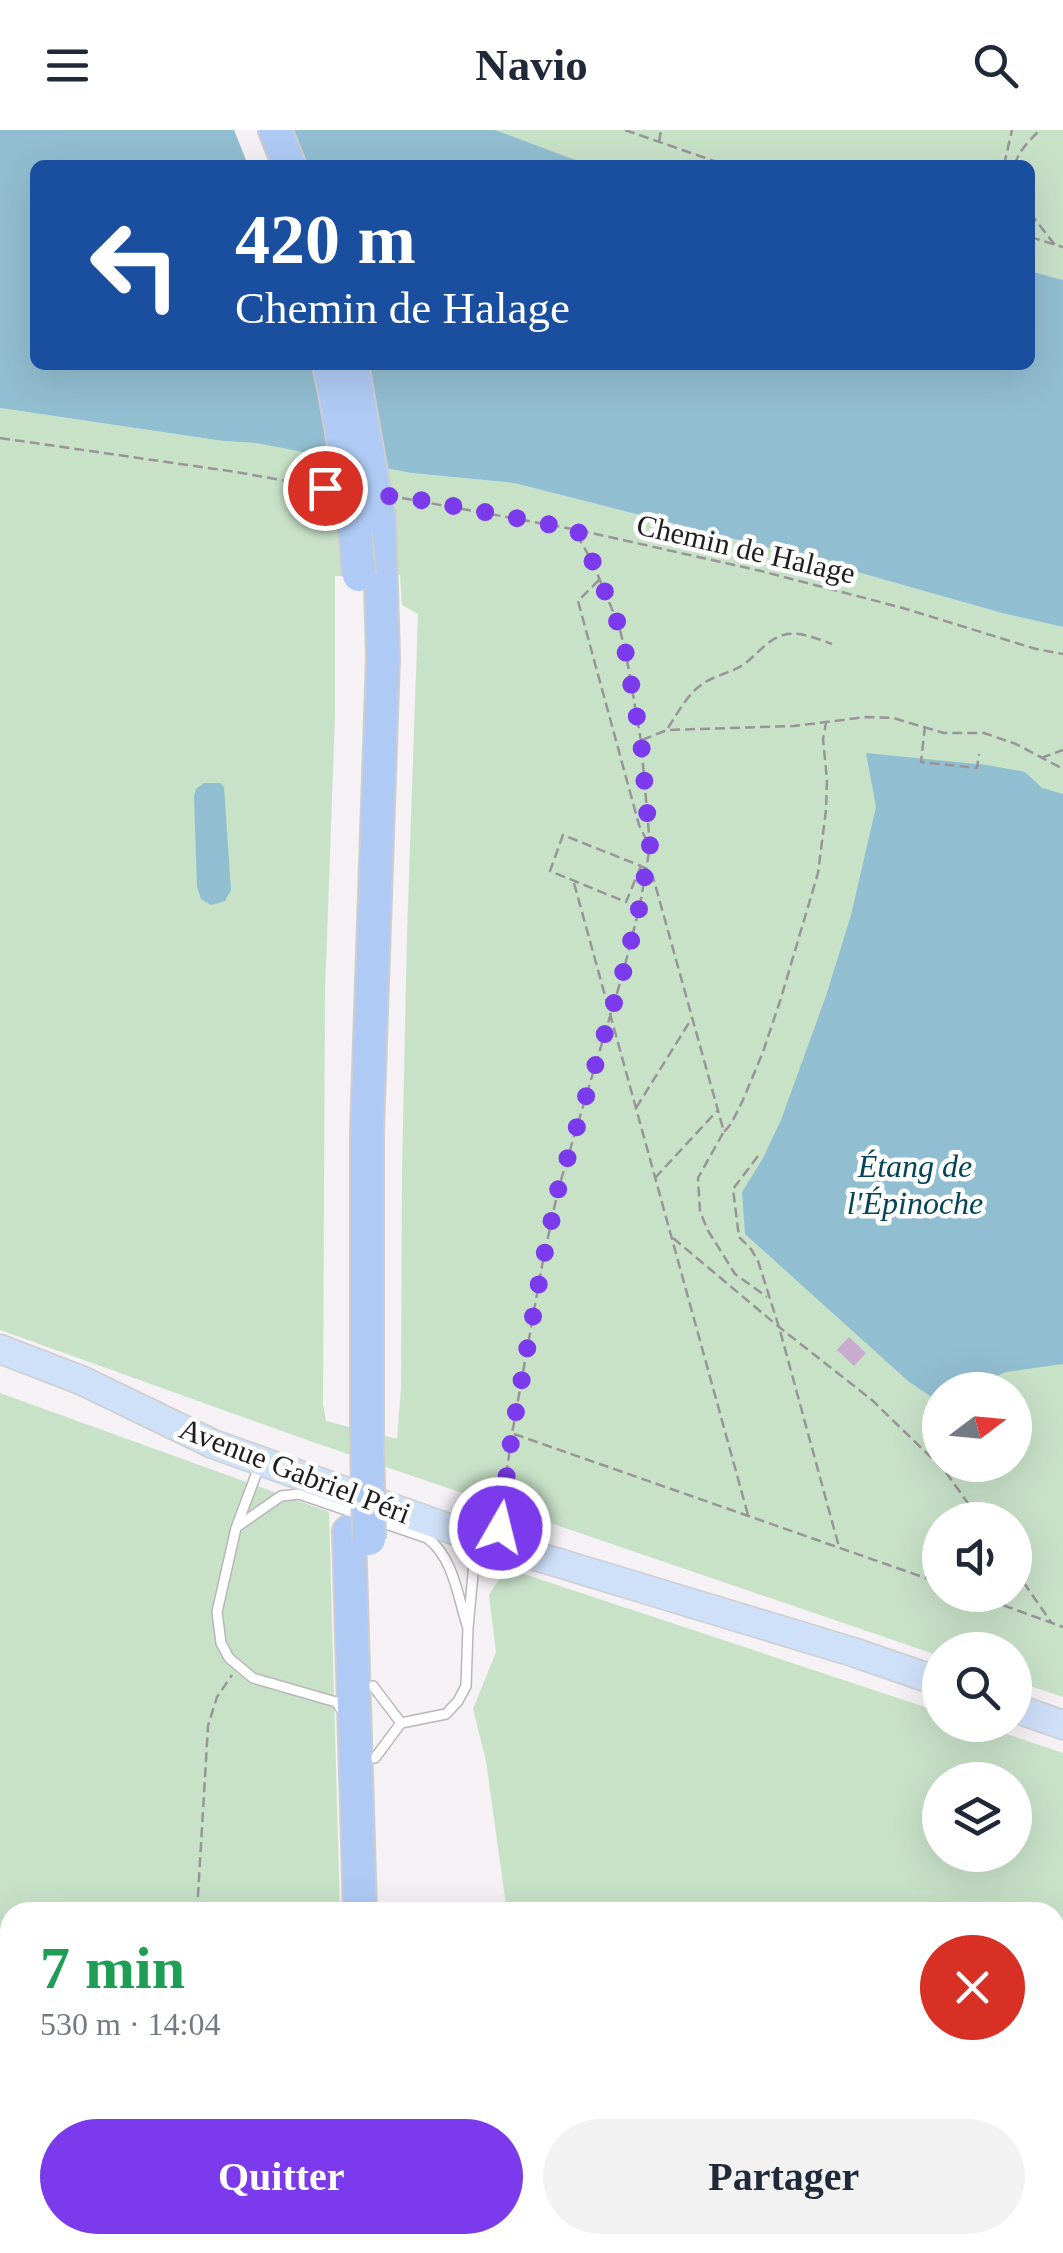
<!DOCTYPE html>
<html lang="fr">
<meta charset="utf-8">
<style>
body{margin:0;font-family:Georgia,serif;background:#f2f2f3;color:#1f2937;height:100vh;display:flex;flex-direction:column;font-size:38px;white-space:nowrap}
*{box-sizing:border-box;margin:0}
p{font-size:32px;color:#747a83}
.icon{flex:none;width:55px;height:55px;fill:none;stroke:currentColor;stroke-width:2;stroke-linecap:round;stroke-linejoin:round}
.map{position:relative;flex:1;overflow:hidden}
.sheet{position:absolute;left:0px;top:1772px;width:1065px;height:352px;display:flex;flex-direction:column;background:#fff;border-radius:30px 30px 0 0;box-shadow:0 10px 40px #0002}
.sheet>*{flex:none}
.hud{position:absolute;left:30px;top:30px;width:1005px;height:210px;border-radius:15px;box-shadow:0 10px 40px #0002;background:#1a4fa0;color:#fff;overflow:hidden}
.needle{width:65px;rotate:74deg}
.buttons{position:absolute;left:922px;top:1242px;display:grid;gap:20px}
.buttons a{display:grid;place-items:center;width:110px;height:110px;border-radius:50%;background:#fff;box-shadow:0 10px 40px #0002;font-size:50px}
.pin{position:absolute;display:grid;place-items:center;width:85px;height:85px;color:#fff;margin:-42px;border:5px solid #fff;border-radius:50%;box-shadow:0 2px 10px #0007}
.me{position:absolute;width:110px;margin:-55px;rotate:8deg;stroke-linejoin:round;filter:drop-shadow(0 0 8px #0008)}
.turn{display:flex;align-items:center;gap:35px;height:210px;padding:0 40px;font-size:45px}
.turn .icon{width:130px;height:130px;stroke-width:2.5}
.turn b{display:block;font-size:70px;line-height:85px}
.round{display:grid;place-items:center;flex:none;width:105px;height:105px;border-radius:52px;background:#f2f2f3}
.head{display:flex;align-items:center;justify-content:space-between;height:170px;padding:0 40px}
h1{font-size:60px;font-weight:600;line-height:75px;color:#1e9e55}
.button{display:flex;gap:20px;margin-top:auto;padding:20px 40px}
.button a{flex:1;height:115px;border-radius:60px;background:#7c3aed;color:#fff;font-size:40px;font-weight:600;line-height:115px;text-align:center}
.button a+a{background:#f2f2f3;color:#1f2937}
header{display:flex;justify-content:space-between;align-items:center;height:130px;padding:0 40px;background:#fff;font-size:45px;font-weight:600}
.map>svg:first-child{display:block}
</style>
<header><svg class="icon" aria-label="menu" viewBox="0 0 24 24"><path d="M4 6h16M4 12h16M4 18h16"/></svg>Navio<svg class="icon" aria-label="search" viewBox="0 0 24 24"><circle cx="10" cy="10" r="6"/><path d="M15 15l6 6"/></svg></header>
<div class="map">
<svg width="1063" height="2123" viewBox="0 0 1063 2123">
<rect width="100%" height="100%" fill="#f5f1f5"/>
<!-- green -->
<path fill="#c8e2c8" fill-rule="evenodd" d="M 495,0 L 1063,0 L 1063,150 L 1030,141 L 1030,35 L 589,35 Z
M 0,278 L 223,311 L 256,313 L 411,343 L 514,353 L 797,425 L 1002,483 L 1063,497 L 1063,1567 L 1015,1551 L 1015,1520 L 940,1520 L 940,1526 L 307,1310 L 0,1200 ZM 400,445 L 402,475 L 418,484 L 407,804 L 402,1038 L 401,1258 L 397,1309 L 326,1291 L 323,1274 L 325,863 L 335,586 L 335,446 ZM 940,1260 L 1015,1260 L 1015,1335 L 940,1335 ZM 940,1390 L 1015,1390 L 1015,1465 L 940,1465 Z
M 0,1263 L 329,1382 L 340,1782 L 10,1782 L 10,2111 L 0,2107 Z
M 506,1438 L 940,1582 L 940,1595 L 980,1595 L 1063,1623 L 1063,2123 L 483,2123 L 483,2115 L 1055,2115 L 1055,1782 L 507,1782 L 486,1631 L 473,1579 L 496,1522 L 489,1465 ZM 1015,1650 L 1015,1725 L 940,1725 L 940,1650 Z
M 24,2115 L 349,2115 L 349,2123 L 48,2123 Z"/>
<!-- water -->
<path fill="#92bed1" d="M 0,0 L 495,0 L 589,35 L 35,35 L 35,235 L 1030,235 L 1030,141 L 1063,150 L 1063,497 L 1002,483 L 797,425 L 514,353 L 411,343 L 256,313 L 223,311 L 0,278 Z
M 866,623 L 987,635 L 1025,642 L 1042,658 L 1063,664 L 1063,1234 L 1006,1242 L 968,1260 L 940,1260 L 940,1269 L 933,1268 L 908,1251 L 745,1104 L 742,1062 L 762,1030 L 781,990 L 826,866 L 851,785 L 876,677 Z
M 204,653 L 220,653 L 224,657 L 231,760 L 225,771 L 211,775 L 201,769 L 197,757 L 194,666 L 196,659 Z"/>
<!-- pier -->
<path fill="#f5f1f5" d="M 234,0 L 294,0 L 308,35 L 248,35 Z"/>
<!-- building -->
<path fill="#c8accd" d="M 849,1207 L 866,1223 L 854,1236 L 837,1220 Z"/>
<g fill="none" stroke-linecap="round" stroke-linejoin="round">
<!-- lane casing -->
<g stroke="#b9b6ba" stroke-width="12">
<path id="lane" d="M 260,1334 L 236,1398 L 217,1482 L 221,1513 L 229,1528 L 253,1548 L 336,1572 L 344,1583
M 238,1396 L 281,1366 L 299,1364 L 427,1408 C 454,1427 458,1469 468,1498
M 373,1556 L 401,1593
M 375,1628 L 401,1593 L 446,1584 L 458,1571 L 466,1556 L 468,1498 L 476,1411"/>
</g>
<!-- primary casing -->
<g stroke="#cecece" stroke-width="31">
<path id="primary" d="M 0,1219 L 83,1251 L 213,1314 L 476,1408 L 853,1522 L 940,1552
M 1015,1578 L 1063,1595"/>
</g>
<!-- highway casing -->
<g stroke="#cecece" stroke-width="36">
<path id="highway" d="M 275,0 L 289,35
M 367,1309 L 367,1001 L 383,527 L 379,388
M 349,1402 L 360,1782
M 390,2115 L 390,2123"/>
</g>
<!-- path -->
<path stroke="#989598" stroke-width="2.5" stroke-dasharray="10 5" stroke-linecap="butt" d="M 625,0 L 714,31 L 750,35
M 659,12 L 661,0
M 1004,35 L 1012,0
M 1015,35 C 1018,21 1030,10 1040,0
M 1030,83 L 1055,115
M 1030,107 L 1063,117
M 0,308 L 236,342 L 325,358
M 402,368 L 578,400 L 761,441 L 903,478 L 1036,519 L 1063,524
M 599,450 L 578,471 L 639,695 L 648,713
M 925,596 L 921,632 L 977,638 L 979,624
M 668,598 C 677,584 687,565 701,555 C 713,546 730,543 743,535 C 758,524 768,508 787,504 C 802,502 818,509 832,514
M 642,610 L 667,600 L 794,596 L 866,587 L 893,588 L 944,603 L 984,603 L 1016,614 L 1063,639
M 1041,628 L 1063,620
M 641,736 L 626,772 L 550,741 L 563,705 L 641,736 L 647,739 L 653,747 L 724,1002 L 731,994 L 743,970 L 763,922 L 781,868 L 818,743 L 826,680 L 827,650 L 823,609 L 826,593
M 574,753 L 748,1385
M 636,978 L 692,888
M 723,1003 L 698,1048 L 700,1081 L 707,1099 L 735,1144 L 767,1167
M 758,1026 L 733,1059 L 739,1107 L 751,1119 L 758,1131 L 779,1197 L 839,1417
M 655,1048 L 717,981
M 673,1108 L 779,1197 L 872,1270 L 945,1341 L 980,1390
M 514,1304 L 940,1453
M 500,1390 L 512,1304 L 542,1136 L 558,1060 L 623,843 L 640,775 L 650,716 L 641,611 L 626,524 L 619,496 L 592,431 L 581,412 L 579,402
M 1015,1440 L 1051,1492
M 975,1465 L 1063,1497
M 197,1782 L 208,1596 L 217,1567 L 232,1545
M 176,2123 L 177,2115"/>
<!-- lane -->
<use href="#lane" stroke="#fff" stroke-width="9"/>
<!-- primary -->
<use href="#primary" stroke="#cfe0f9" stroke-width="28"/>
<!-- highway -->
<use href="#highway" stroke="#afcbf5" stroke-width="32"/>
<!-- highway-bridge casing -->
<g stroke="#cecece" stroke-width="36" stroke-linecap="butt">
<path id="highway-bridge" d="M 329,235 C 345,304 353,374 359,445
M 352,235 L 379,388
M 367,1309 L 369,1409"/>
</g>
<!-- highway-bridge -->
<use href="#highway-bridge" stroke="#afcbf5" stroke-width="32"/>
</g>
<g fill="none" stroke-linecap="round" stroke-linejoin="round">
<!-- route -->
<path stroke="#7c3aed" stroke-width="18" stroke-dasharray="0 32.4" d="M 325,358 L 428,371 L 578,400 L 581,412 L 592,430 L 619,496 L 626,524 L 641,611 L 650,716 L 640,775 L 623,843 L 558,1060 L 542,1136 L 512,1304 L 500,1398"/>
</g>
<g text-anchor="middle" stroke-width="9" stroke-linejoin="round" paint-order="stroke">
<!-- street labels -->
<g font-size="30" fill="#1f1e1f" stroke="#fff">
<text transform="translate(746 419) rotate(13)" y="10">Chemin de Halage</text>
<text transform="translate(295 1341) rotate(21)" y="10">Avenue Gabriel Péri</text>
</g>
<!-- water labels -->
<g font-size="32" font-style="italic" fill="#034458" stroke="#fff">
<text x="915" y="1047">Étang de<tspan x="915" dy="37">l'Épinoche</tspan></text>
</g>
</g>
</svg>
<div class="buttons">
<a><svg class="needle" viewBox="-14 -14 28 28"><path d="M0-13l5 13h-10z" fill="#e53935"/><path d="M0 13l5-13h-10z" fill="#747a83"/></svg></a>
<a><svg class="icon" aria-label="sound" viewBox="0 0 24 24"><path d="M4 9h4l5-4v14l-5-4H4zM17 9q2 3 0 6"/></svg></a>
<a><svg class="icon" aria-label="search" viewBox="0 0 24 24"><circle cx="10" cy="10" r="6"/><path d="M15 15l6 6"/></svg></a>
<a><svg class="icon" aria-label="layers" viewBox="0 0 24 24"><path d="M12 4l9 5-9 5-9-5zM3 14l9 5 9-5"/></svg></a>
</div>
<div class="pin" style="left:325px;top:358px;background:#d93025"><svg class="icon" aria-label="arrive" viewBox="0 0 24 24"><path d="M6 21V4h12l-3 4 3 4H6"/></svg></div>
<svg class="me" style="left:500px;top:1398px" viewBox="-20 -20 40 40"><circle r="17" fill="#7c3aed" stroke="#fff" stroke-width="3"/><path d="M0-11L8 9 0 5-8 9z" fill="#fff"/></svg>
<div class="hud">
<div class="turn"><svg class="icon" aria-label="left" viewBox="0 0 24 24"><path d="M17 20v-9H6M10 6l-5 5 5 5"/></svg><div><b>420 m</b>Chemin de Halage</div></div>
</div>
<section class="sheet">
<div class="head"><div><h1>7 min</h1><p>530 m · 14:04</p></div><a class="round" style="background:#d93025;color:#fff"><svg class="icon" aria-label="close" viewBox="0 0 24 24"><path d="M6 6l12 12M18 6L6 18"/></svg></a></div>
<div class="button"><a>Quitter</a><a>Partager</a></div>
</section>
</div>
